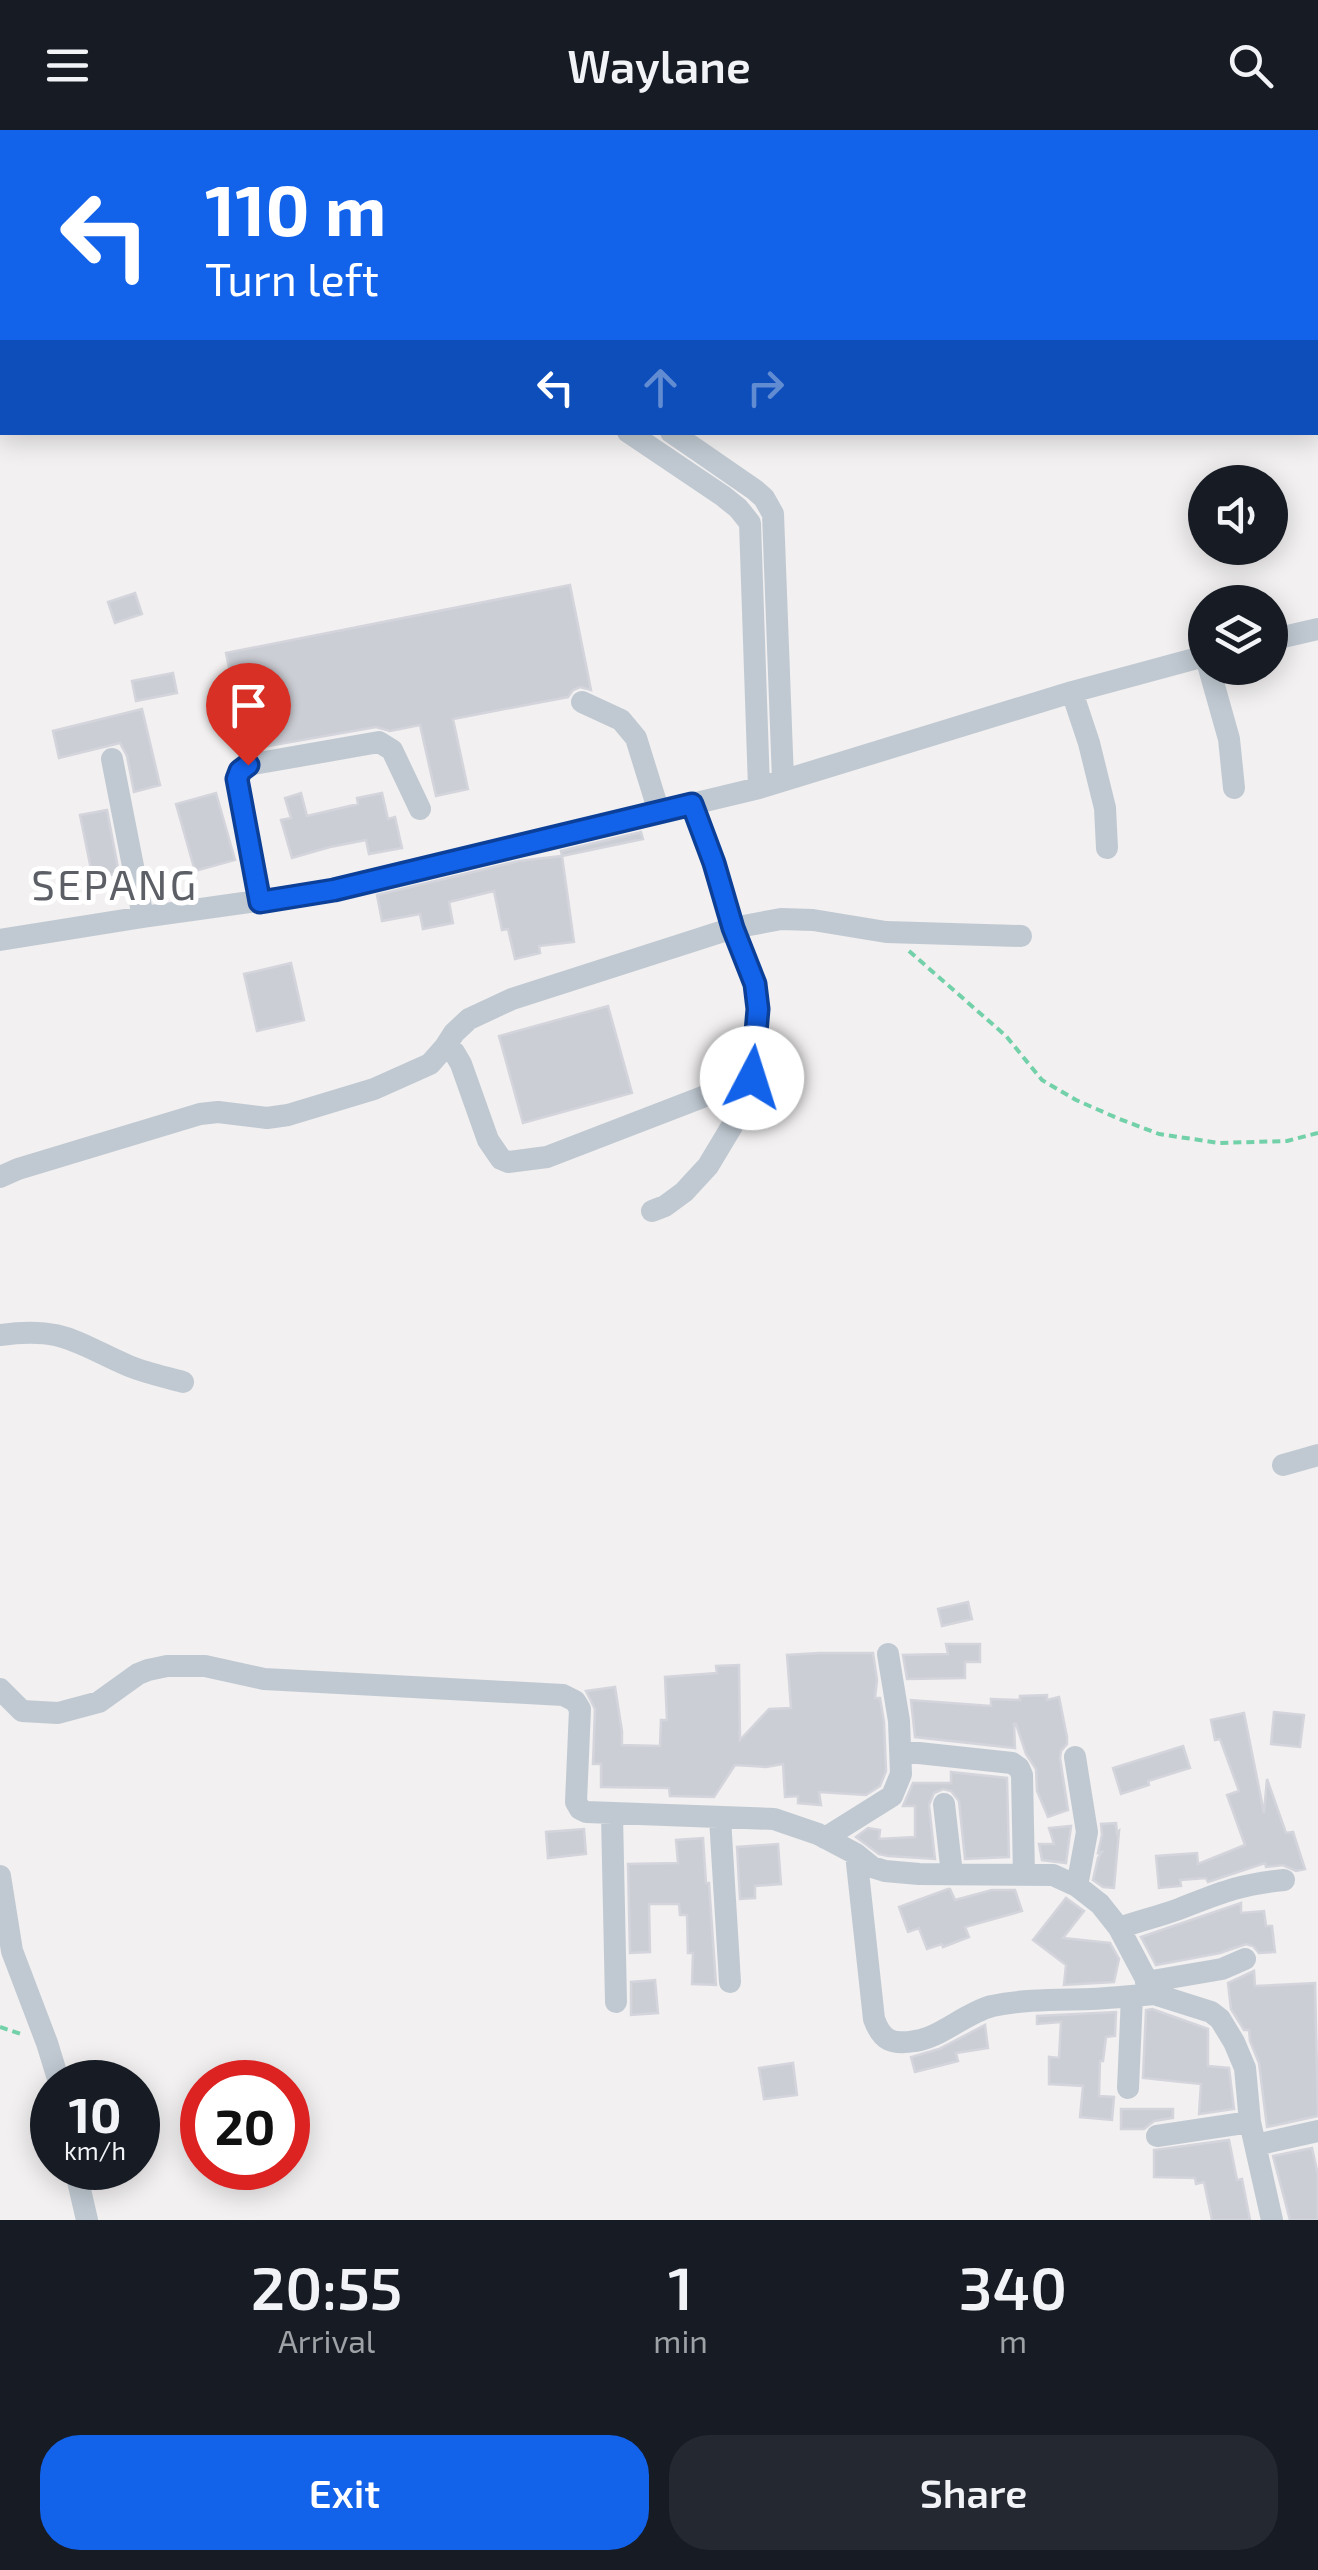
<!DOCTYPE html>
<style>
body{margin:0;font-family:"Exo 2",sans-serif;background:#242831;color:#f1f3f6;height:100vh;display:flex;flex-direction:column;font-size:38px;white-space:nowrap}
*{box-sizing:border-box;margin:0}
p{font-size:32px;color:#9ea1a6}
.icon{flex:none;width:55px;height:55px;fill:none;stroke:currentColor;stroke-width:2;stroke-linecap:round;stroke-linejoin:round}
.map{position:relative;height:2090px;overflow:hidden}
.sheet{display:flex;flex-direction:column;background:#171b24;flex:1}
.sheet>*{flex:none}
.banner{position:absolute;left:0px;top:0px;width:1320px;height:305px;box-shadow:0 5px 25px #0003;background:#1262ea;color:#fff;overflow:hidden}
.buttons{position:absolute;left:1188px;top:335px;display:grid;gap:20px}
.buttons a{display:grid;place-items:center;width:100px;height:100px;border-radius:50%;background:#171b24;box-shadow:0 5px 25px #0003;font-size:50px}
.speed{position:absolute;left:30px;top:1930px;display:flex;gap:20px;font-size:50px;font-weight:700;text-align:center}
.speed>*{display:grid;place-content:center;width:130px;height:130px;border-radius:50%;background:#171b24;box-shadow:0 5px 25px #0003;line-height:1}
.speed small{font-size:25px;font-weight:400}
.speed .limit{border:15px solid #d22;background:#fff;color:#111}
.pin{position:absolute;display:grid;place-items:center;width:85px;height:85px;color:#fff;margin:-102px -42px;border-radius:50% 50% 50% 0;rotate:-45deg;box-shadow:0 0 10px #0007}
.pin .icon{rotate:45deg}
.me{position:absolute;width:110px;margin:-55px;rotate:5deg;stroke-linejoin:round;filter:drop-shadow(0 0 8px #0008)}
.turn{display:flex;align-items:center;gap:35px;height:210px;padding:0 40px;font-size:45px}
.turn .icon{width:130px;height:130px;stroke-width:2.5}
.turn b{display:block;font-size:70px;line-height:85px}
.lanes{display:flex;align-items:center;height:95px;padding:0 40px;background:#0003;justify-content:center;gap:50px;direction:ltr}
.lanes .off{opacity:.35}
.eta{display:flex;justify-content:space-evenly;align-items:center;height:170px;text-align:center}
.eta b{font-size:60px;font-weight:600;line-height:70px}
.button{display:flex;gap:20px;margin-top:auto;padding:20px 40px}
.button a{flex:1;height:115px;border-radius:40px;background:#1262ea;color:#fff;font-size:40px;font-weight:600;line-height:115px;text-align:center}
.button a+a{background:#242831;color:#f1f3f6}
header{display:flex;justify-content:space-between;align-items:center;height:130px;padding:0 40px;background:#171b24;font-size:45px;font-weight:600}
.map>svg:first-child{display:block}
</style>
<header><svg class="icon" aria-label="menu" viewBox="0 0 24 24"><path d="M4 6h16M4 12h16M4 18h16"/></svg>Waylane<svg class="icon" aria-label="search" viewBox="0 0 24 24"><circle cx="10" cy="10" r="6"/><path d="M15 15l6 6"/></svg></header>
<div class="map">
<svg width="1318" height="2090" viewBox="0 0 1318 2090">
<rect width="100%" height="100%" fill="#f2f0f0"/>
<!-- building -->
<path fill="#ccced5" stroke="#d4d5dc" stroke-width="2.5" d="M 570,455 L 591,560 L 580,557 L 573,560 L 568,567 L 453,589 L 468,659 L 436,666 L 420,595 L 390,601 L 376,597 L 246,620 L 226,523 Z
M 135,463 L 142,484 L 115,493 L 108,472 Z
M 173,543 L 177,563 L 136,571 L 132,551 Z
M 142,579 L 160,655 L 134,662 L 127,626 L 120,613 L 59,628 L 53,601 Z
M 216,663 L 235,730 L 195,741 L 176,674 Z
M 301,663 L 307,686 L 358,674 L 357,668 L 382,663 L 388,689 L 395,687 L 402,718 L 369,724 L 366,710 L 330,717 L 292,728 L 281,690 L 291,688 L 285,668 Z
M 107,680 L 119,743 L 93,749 L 80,685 Z
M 641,702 L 643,709 L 562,726 L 561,721 Z
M 562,726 L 574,812 L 539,816 L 540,823 L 515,829 L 508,799 L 502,800 L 494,761 L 449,772 L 453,793 L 423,799 L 420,784 L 382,791 L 377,765 L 519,731 Z
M 291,833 L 304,890 L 257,901 L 244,844 Z
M 608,876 L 632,963 L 523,993 L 499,906 Z
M 968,1472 L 972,1489 L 942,1496 L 938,1479 Z
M 946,1514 L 980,1514 L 980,1532 L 965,1532 L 965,1548 L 907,1549 L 903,1525 L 948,1524 Z
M 820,1523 L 873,1523 L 877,1550 L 875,1568 L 880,1568 L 884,1592 L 886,1641 L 880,1656 L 866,1665 L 819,1662 L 821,1675 L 798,1673 L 798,1666 L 785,1667 L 783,1634 L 766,1637 L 735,1635 L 714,1667 L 670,1666 L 669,1658 L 601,1657 L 601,1634 L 593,1634 L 595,1579 L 586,1561 L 615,1557 L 622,1601 L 622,1615 L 660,1616 L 661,1590 L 667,1590 L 665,1547 L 717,1543 L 716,1536 L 739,1535 L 740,1610 L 769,1579 L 791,1578 L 787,1525 Z
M 1047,1565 L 1047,1570 L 1059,1567 L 1067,1607 L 1067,1614 L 1061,1621 L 1060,1628 L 1068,1680 L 1048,1687 L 1037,1661 L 1036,1639 L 1026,1624 L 1016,1594 L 1014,1594 L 1015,1618 L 915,1607 L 911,1570 L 991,1576 L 991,1569 L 1020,1570 L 1020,1566 Z
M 1274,1582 L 1304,1585 L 1300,1617 L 1271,1614 Z
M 1244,1583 L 1264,1683 L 1267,1649 L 1286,1703 L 1293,1702 L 1305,1739 L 1296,1741 L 1283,1735 L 1266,1737 L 1265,1733 L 1208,1752 L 1206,1748 L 1180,1750 L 1181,1756 L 1159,1758 L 1156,1726 L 1197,1723 L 1198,1734 L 1245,1715 L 1227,1665 L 1239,1661 L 1220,1609 L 1215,1610 L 1211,1590 Z
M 1183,1616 L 1190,1638 L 1148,1651 L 1149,1655 L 1121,1664 L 1113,1638 Z
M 951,1642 L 1007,1648 L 1009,1727 L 965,1729 L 959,1671 L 951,1661 L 943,1659 L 934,1663 L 929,1675 L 935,1729 L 888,1726 L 879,1724 L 856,1707 L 868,1698 L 880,1700 L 879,1709 L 915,1707 L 915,1676 L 903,1676 L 913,1653 L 951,1653 Z
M 1116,1693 L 1117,1703 L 1119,1701 L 1114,1758 L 1103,1757 L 1093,1750 L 1098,1728 L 1102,1722 L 1098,1723 L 1102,1705 L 1101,1694 Z
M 1071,1696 L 1066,1733 L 1042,1730 L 1039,1714 L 1054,1714 L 1049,1698 Z
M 584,1699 L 586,1724 L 548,1728 L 546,1702 Z
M 703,1708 L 706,1753 L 709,1753 L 716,1855 L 692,1854 L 693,1823 L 688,1823 L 687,1785 L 680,1785 L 679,1774 L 649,1774 L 650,1822 L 630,1823 L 628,1734 L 678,1733 L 676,1710 Z
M 778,1714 L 781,1754 L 755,1756 L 755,1768 L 740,1769 L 737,1717 Z
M 948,1759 L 950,1759 L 955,1770 L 992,1760 L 1015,1760 L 1022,1781 L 965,1797 L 969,1807 L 943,1817 L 942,1814 L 927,1819 L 919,1798 L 908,1802 L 899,1777 Z
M 1066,1768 L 1084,1781 L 1063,1808 L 1110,1813 L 1119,1829 L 1114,1852 L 1064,1855 L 1066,1835 L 1033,1810 Z
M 1241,1773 L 1241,1783 L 1264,1781 L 1266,1796 L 1272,1796 L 1275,1822 L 1259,1823 L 1253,1816 L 1246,1814 L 1220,1823 L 1156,1835 L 1141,1807 Z
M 1254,1841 L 1255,1856 L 1315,1853 L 1318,1986 L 1267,1997 L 1259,1933 L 1250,1911 L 1249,1900 L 1244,1900 L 1231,1879 L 1228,1853 Z
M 655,1850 L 658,1883 L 631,1885 L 631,1852 Z
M 1152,1879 L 1208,1899 L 1208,1936 L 1229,1938 L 1234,1979 L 1199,1984 L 1201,1954 L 1143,1948 L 1146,1880 Z
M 1116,1882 L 1115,1906 L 1106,1907 L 1103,1931 L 1100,1931 L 1099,1966 L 1114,1967 L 1112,1990 L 1080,1987 L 1083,1956 L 1049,1954 L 1049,1927 L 1059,1928 L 1061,1892 L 1037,1894 L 1037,1886 Z
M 985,1895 L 988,1918 L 956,1923 L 958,1931 L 915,1942 L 911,1927 L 939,1919 Z
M 793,1933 L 797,1965 L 764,1969 L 759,1938 Z
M 1121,1979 L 1173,1979 L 1173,1988 L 1154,1991 L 1144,1999 L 1121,1999 Z
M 1229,2010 L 1237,2050 L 1242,2049 L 1250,2090 L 1212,2090 L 1204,2052 L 1196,2054 L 1195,2048 L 1154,2047 L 1154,2020 Z
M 1312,2018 L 1318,2045 L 1318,2090 L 1290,2090 L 1273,2026 Z"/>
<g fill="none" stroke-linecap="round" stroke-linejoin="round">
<!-- path -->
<path stroke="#73d1a9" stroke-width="4" stroke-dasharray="8 5" stroke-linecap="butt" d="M 909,821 L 1006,906 L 1042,950 L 1076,970 L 1117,988 L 1159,1004 L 1219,1013 L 1287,1011 L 1318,1003
M 0,1897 L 24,1905"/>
<!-- minor -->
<path stroke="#c0c9d2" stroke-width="22" d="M 343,0 L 343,2
M 507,0 L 507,2
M 583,0 L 583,2
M 425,2 L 425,0
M 628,302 L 723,366 L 738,378 L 750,393 L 759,658
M 671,302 L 755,360 L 764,368 L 773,384 L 783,650
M 1270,510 L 1318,499
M 1209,538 L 1229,609 L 1234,658
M 1072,562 L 1089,613 L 1105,678 L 1107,718
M 582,572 L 621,590 L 636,608 L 659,682
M 112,629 L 143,787
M 259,772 L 237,649 L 240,641 L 248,635 L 379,612 L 392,620 L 420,679
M 0,810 L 143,787 L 334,760 L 759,658 L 1072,562 L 1205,526
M 445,917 L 454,922 L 461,934 L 488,1010 L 501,1029 L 508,1032 L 547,1027 L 752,948
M 0,1047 L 18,1039 L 200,984 L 218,982 L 267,988 L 288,985 L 374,959 L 430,934 L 445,917 L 454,903 L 469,889 L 512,869 L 733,798 L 781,789 L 813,790 L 886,802 L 1021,806
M 652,1081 L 665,1076 L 684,1062 L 708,1036 L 732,996 L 752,948 L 758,879 L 755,854 L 733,798 L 714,733 L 692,674
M 0,1205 C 62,1196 76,1213 129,1236 C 146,1243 165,1247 183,1252
M 1283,1335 L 1318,1325
M 0,1559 L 22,1581 L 58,1583 L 99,1572 L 138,1544 L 148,1540 L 167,1536 L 205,1536 L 264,1549 L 563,1565 L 575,1571 L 580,1579 L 576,1672 L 580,1679 L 586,1682 L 774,1689 L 818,1704 L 856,1724 L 872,1737 L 885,1741 L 919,1744 L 1053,1745 L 1077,1756 L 1100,1774 L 1119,1798 L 1154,1864 L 1211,1882 L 1220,1889 L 1234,1912 L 1245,1938 L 1250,1992 L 1272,2090
M 900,1621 L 1012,1633 L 1019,1638 L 1022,1645 L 1024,1745
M 1075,1627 L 1087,1702 L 1077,1756
M 944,1674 L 952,1744
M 612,1685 L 616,1872
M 720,1688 L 730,1852
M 825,1708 L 892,1666 L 901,1644 L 899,1591 L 888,1524
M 856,1724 L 874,1889 C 882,1911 892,1915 915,1911 C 940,1908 965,1883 992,1876 C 1025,1869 1058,1870 1092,1869 C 1112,1868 1133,1866 1154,1864
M 0,1746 L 12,1821 L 47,1913 L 59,1952
M 1119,1798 C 1139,1791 1160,1786 1179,1779 C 1220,1763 1240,1754 1284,1750
M 1146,1852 L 1222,1839 L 1245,1829
M 1128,1958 L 1132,1866
M 1157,2006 L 1250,1992
M 1256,2015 L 1318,2001
M 75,2038 L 87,2090"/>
</g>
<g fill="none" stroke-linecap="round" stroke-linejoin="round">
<!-- route casing -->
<g stroke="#0c4098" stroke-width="25">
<path id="route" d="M 248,635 L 240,641 L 237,649 L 260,772 L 334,760 L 692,674 L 714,733 L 733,798 L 755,854 L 758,879 L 752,948"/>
</g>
<!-- route -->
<use href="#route" stroke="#1262ea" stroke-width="18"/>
</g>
<g text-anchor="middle" stroke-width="10" stroke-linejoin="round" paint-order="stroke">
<!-- quarter labels -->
<g font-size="42" letter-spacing="2.5" fill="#5c5f65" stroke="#fff">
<text x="115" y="770">SEPANG</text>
</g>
</g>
</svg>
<div class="buttons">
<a><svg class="icon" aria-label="sound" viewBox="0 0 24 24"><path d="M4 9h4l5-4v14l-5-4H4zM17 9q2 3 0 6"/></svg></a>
<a><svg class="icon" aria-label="layers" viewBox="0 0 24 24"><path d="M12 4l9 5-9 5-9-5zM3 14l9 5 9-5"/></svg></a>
</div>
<div class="speed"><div>10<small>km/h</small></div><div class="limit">20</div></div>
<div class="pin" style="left:248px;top:635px;background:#d93025"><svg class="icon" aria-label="arrive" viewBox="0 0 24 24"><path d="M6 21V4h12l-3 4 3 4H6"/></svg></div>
<svg class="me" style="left:752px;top:948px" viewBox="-20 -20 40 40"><circle r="19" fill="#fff"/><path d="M0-13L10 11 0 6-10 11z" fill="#1262ea"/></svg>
<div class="banner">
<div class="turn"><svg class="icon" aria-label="left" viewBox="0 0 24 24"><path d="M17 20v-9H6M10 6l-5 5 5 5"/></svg><div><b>110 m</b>Turn left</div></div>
<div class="lanes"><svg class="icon" aria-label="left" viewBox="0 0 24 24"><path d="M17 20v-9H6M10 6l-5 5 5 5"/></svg><svg class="icon off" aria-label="ahead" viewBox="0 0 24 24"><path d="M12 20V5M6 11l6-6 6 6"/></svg><svg class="icon off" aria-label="right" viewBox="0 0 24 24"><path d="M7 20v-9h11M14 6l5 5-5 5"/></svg></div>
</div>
</div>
<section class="sheet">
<div class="eta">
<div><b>20:55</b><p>Arrival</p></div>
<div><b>1</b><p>min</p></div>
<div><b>340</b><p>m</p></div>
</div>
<div class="button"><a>Exit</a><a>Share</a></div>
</section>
